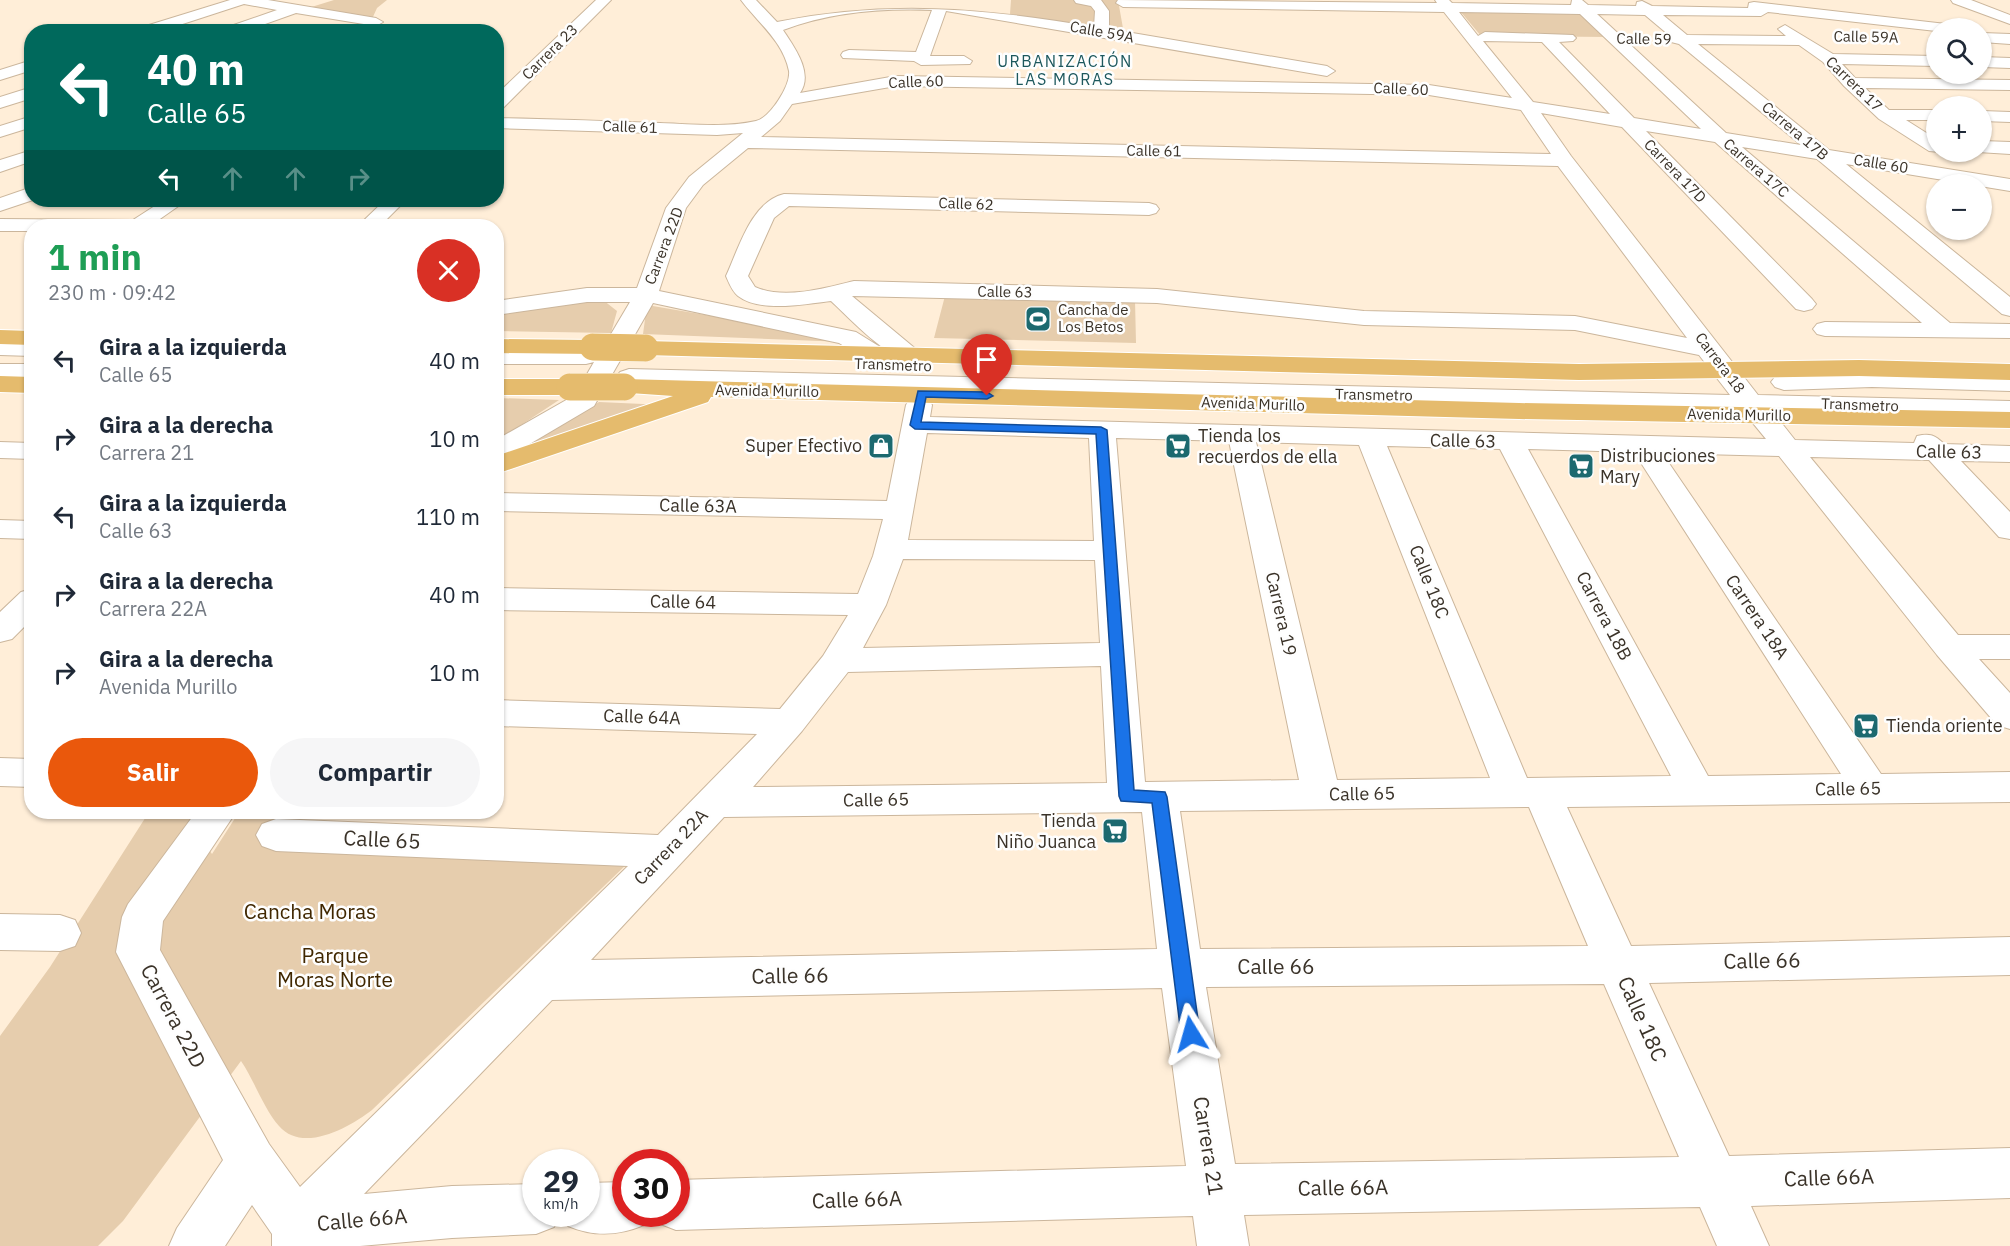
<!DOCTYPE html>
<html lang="es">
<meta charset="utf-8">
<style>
body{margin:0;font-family:"IBM Plex Sans",sans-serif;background:#f6f6f7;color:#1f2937;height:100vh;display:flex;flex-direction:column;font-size:22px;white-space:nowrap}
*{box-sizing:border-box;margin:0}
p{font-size:20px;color:#747a83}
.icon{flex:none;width:33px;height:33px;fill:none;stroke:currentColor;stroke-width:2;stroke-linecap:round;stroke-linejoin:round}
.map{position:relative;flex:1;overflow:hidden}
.details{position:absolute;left:24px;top:219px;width:480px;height:600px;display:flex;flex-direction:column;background:#fff;border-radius:24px;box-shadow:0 2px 4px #0004}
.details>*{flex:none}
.hud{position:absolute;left:24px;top:24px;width:480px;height:183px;border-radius:24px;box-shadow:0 2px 4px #0004;background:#00695c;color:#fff;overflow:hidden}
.buttons{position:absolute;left:1926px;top:18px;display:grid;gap:12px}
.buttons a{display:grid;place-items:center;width:66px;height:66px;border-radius:50%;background:#fff;box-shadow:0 2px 4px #0004;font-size:30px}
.speed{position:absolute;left:522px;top:1149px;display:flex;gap:12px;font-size:30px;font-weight:700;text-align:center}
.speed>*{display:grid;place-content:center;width:78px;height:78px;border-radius:50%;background:#fff;box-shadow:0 2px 4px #0004;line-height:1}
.speed small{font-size:15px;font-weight:400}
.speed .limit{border:9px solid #d22;background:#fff;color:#111}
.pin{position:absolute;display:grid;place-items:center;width:51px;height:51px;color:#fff;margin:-62px -26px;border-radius:50% 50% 50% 0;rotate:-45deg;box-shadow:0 0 6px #0007}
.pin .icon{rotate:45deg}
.me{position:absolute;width:66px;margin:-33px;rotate:352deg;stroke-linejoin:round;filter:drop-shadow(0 0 4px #0008)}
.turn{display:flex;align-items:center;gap:21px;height:126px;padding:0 24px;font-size:27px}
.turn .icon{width:78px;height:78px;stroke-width:2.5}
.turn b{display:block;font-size:42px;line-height:51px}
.lanes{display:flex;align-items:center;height:57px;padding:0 24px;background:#0003;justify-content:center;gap:30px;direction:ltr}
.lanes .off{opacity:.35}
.round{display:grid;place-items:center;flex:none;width:63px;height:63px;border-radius:32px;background:#f6f6f7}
.headline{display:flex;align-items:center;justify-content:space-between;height:102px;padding:0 24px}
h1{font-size:36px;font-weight:700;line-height:45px;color:#1e9e55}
.primary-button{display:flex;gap:12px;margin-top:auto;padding:12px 24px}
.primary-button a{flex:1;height:69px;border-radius:36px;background:#ea580c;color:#fff;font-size:24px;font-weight:700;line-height:69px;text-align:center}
.primary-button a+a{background:#f6f6f7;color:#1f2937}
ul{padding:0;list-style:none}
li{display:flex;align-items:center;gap:18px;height:78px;padding:0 24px}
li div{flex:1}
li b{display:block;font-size:22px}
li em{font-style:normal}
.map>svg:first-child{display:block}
</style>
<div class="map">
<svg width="2010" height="1246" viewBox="0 0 2010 1246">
<rect width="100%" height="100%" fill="#ffeed8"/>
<!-- green -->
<path fill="#e6cdad" d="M 334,0 L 387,0 L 377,8 L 372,19 L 305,9 Z
M 1011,0 L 1118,0 L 1124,34 L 1010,14 Z
M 1460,11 L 1583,12 L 1611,37 L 1481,36 Z
M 946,292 L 1135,300 L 1136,343 L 934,338 Z
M 603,300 L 617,311 L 611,333 L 497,331 L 496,312 Z
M 647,305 L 810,333 L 846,342 L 643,334 Z
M 497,398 L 559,400 L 497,441 Z
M 599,402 L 665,405 L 510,454 Z
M 149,812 L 195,812 L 195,829 L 212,854 L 239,812 L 291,812 L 277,834 L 630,861 L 372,1110 C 350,1127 303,1154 279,1126 C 264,1109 254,1080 241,1061 L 123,1221 L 98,1246 L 0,1246 L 0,1036 L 50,967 Z"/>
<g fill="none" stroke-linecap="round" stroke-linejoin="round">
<!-- minor casing -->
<g stroke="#cbb69c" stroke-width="2">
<path id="minor" d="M 230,0 L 268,0 L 376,18 L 383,22 L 376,26 L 296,13 L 243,32 L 220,32 L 222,29 L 277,10 L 244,4 L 158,32 L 134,32 L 136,29 Z
M 596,0 L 611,0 L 502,109 L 496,110 L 496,95 Z
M 741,0 L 756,0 L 777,22 C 885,0 985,8 1094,27 L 1095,11 L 1091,6 L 1076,3 L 1074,0 L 1101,0 L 1109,11 L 1109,29 L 1327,66 L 1335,71 L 1327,76 L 946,11 L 930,56 L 964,56 L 972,61 L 970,64 L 921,65 L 914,61 L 843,58 L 841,55 L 843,52 L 849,50 L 916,52 L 932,10 C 881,8 831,12 783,30 C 794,47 814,73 800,93 L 896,76 L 1429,85 L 1512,98 L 1444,12 L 1123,7 L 1116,3 L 1118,0 L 1437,3 L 1435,0 L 1449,0 L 1452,3 L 1571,5 L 1572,0 L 1582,0 L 1588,5 L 1636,6 L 1637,2 L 1642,1 L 1652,6 L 1748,8 L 1749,3 L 1754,2 L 1946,24 L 1953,28 L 1936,28 L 1936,31 L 1768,12 L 1761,16 L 1663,15 L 1687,35 L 1786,36 L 1778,29 L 1785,25 L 1833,54 L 1936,56 L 1936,66 L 1842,64 L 1855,78 L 2010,80 L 2010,90 L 1865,88 L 1889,110 L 1936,110 L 1936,120 L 1906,120 L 1936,139 L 1936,152 L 1940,152 L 1929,151 L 1879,119 L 1844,86 L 1823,62 L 1799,45 L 1698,44 L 1829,150 L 2010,179 L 2010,191 L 1846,164 L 2010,297 L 2010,316 L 2002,314 L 1817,159 L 1742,147 L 1950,323 L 2010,324 L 2010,338 L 1825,336 L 1817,334 L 1813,329 L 1817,324 L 1825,322 L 1922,323 L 1715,142 L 1646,131 L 1812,299 L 1816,304 L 1812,309 L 1804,311 L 1796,309 L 1622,127 L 1541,113 L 1571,156 L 1758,395 L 2010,401 L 2010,417 L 1772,411 L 1795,440 L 1914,443 L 1917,436 C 1930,433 1935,435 1944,444 L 2010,446 L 2010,462 L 1961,461 L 2010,512 L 2010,539 L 1999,537 L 1929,460 L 1810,457 L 1958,635 L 2010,635 L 2010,659 L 1979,659 L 2010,693 L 2010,729 L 1997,725 L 1937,655 L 1779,456 L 1662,453 L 1881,774 L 2010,772 L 2010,802 L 1567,807 L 1631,946 L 2010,937 L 2010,975 L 1649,983 L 1729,1156 L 2010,1148 L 2010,1198 L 1751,1206 L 1769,1246 L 1717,1246 L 1700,1207 L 1244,1215 L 1249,1246 L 1197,1246 L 1193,1216 L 676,1230 L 658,1223 L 654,1214 L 676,1214 L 676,1180 L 1186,1166 L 1162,988 L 552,1000 L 364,1194 L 452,1186 L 536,1184 L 536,1214 L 560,1214 L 554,1227 L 536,1234 L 452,1238 L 360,1246 L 272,1246 L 272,1234 L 252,1205 L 225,1246 L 169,1246 L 177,1228 L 223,1160 L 116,952 L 122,917 L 128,904 L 196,812 L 236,812 L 163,921 L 160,950 L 269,1144 L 300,1187 L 628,866 L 276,851 L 262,846 L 256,835 L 262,824 L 276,819 L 658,835 L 757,734 L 496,726 L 496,700 L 780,709 L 823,656 L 848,615 L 496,610 L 496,588 L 858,594 L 873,556 L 883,519 L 496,511 L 496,493 L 887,501 L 906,405 L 910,399 L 919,397 L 928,399 L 932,405 L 930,417 L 1766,439 L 1743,411 L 629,385 L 620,382 L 616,377 L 620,372 L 629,369 L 1730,395 L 1699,355 L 1575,330 L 1364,325 L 1157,303 L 852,296 L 923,355 L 920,360 C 893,367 851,319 831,301 C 805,304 760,313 738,296 C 732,291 729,283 726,276 C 739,248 751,202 784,194 L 1149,203 L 1156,205 L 1159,209 L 1156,213 L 1149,215 L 789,206 L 774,218 L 748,276 L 755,287 C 784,300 825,288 854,281 L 1157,289 L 1364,311 L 1575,316 L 1687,338 L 1558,166 L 748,148 L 703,185 L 686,208 L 659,291 L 856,332 L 885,350 L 888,355 L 885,360 L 876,362 L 867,360 L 839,343 L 653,303 L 594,406 L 506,458 L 496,460 L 496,440 L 575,395 L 594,362 L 586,364 L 496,364 L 496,350 L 586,350 L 595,352 L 598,356 L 630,302 L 587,302 L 496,315 L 496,301 L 587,288 L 637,288 L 666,208 L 689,177 L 743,133 L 717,135 L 496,128 L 496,118 C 551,119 606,121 660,123 C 691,124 725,128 756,121 C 770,118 791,85 789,71 C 783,41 758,23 741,0 ZM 1459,12 L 1580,14 L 1701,129 L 1634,118 L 1559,42 L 1573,41 L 1576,38 L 1573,35 L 1485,32 L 1478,36 ZM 1597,14 L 1645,15 L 1670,36 L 1668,39 L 1671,42 L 1679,44 L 1801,145 L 1726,133 ZM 1483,41 L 1542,42 L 1610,114 L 1533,102 ZM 896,86 L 1429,95 L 1521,110 L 1551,154 L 761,137 L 780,121 L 792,104 ZM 927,433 L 1089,438 L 1094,541 L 908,540 ZM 1116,438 L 1229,441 L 1299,780 L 1145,782 ZM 1256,442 L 1359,445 L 1490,778 L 1337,780 ZM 1387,446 L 1500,449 L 1671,776 L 1527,778 ZM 1528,449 L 1634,452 L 1841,774 L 1708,776 ZM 903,559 L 1095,560 L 1100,643 L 863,648 L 886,605 ZM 1101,666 L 1107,783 L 753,787 L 802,731 L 848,672 ZM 1529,807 L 1588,946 L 1200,949 L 1180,811 ZM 1142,812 L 1157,949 L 591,960 L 724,817 ZM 1604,984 L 1679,1157 L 1235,1164 L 1206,987 Z
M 1951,0 L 1971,0 L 2010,15 L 2010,24 L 1953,3 Z
M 1982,33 L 2010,34 L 2010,44 L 1982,42 Z
M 1982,57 L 2010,58 L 2010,68 L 1982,67 Z
M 32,60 L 32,70 L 0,80 L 0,70 Z
M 32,87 L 32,98 L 0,108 L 0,97 Z
M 1982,111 L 2010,112 L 2010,122 L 1982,121 Z
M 32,116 L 32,127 L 0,137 L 0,126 Z
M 1982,141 L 2010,142 L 2010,154 L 1978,152 L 1982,152 Z
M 32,150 L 32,161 L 0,172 L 0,160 Z
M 32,187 L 33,200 L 0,211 L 0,198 Z
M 164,200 L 187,200 L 150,226 L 32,226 L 32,231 L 0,231 L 0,219 L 133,220 Z
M 385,200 L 406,200 L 380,226 L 358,226 Z
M 0,341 L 32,342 L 32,356 L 0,355 Z
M 0,364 L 32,364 L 32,380 L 0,380 Z
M 1872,371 L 2010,375 L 2010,391 L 1872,387 L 1784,390 L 1775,387 L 1771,382 L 1775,377 L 1784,374 Z
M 0,442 L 32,443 L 32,459 L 0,458 Z
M 0,520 L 32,521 L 32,539 L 0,538 Z
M 32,589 L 32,619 L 12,639 L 0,642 L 0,612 L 21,592 Z
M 0,758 L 32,759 L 32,787 L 0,786 Z
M 0,914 L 60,915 L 75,920 L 81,933 L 75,946 L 60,951 L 0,950 Z
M 626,1182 L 626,1214 L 649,1214 L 644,1225 C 618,1236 594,1237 568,1226 L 563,1214 L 586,1214 L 586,1183 Z"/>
</g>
<!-- major casing -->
<g stroke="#fff" stroke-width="2">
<path id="major" d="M 0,330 L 32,331 L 32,345 L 0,344 Z
M 496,339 L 593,340 L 602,342 L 605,347 L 602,352 L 593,354 L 496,353 Z
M 645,341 L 1579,364 L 1859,360 L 2010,364 L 2010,380 L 1859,376 L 1579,380 L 645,355 L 636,353 L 633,348 L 636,343 Z
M 0,376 L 32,377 L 32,393 L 0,392 Z
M 496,379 L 570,379 L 579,382 L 583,387 L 579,392 L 570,395 L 496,395 Z
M 624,379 L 1519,403 L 2010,412 L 2010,428 L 1519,419 L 711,397 L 708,402 L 496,474 L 496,456 L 673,396 L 615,392 L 611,387 L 615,382 Z"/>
</g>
<!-- minor -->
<use href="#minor" fill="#fff" fill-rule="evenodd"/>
<!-- major -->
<use href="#major" fill="#e5bb6d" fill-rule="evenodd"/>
<!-- major-bridge casing -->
<g stroke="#fff" stroke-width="28" stroke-linecap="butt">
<path id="major-bridge" d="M 593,347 L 645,348
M 570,387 L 624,387"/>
</g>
<!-- major-bridge -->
<use href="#major-bridge" stroke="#e5bb6d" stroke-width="27"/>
</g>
<!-- route -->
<path fill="#1a73e8" stroke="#114b97" stroke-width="1.5" d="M 918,391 L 987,392 L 993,396 L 987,399 L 926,397 L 921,422 L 1101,427 L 1107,430 L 1134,790 L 1165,792 L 1167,797 L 1200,1034 L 1198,1040 L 1191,1043 L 1184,1040 L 1181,1034 L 1152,803 L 1121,801 L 1119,796 L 1096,434 L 915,429 L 910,425 Z"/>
<!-- icons -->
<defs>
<g id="stadium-square" transform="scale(1.35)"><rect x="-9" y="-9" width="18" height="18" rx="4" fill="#1c696f" stroke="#fefefe"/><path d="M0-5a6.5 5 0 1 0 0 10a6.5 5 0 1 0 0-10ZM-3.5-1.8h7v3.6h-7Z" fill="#fff"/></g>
<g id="shop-square" transform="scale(1.35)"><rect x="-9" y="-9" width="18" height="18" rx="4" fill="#1c696f" stroke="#fefefe"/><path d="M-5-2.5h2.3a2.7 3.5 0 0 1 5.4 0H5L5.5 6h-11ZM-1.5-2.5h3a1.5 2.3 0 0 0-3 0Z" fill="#fff"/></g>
<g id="supermarket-square" transform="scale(1.35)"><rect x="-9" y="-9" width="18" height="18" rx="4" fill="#1c696f" stroke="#fefefe"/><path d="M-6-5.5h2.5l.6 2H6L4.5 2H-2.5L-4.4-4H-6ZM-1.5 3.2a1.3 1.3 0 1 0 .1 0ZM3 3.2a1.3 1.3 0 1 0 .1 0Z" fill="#fff"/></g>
</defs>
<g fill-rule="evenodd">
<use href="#stadium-square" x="1038" y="319"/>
<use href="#shop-square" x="881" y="446"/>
<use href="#supermarket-square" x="1178" y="446"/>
<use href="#supermarket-square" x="1581" y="466"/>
<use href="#supermarket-square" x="1866" y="726"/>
<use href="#supermarket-square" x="1115" y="831"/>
</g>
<g text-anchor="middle" stroke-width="5" stroke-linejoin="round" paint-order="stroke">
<!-- far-street labels -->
<g font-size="15" fill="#3a3228" stroke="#fefefe">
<text transform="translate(1102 32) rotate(10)" y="5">Calle 59A</text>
<text transform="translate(1866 37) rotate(1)" y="5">Calle 59A</text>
<text transform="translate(1644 39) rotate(1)" y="5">Calle 59</text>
<text transform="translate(550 52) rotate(-45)" y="5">Carrera 23</text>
<text transform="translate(916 82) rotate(-2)" y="5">Calle 60</text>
<text transform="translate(1854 84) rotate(44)" y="5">Carrera 17</text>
<text transform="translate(1401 89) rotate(2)" y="5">Calle 60</text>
<text transform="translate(630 127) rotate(2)" y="5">Calle 61</text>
<text transform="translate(1795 131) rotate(40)" y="5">Carrera 17B</text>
<text transform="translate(1154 151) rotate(1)" y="5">Calle 61</text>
<text transform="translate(1881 164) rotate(9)" y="5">Calle 60</text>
<text transform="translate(1756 168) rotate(41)" y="5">Carrera 17C</text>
<text transform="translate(1675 171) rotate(46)" y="5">Carrera 17D</text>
<text transform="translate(966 204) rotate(2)" y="5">Calle 62</text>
<text transform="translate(664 246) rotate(-69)" y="5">Carrera 22D</text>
<text transform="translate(1005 292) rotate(1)" y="5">Calle 63</text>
<text transform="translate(1720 363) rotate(53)" y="5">Carrera 18</text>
<text transform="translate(893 365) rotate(2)" y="5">Transmetro</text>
<text transform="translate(767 391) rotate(1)" y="5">Avenida Murillo</text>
<text transform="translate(1374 395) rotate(1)" y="5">Transmetro</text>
<text transform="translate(1253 404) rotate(2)" y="5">Avenida Murillo</text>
<text transform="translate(1860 405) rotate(2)" y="5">Transmetro</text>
<text transform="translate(1739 415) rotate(1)" y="5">Avenida Murillo</text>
</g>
<!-- far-poi labels -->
<g font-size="15" fill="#3a3228" stroke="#fefefe" text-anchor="start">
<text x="1058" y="315">Cancha de<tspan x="1058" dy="17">Los Betos</tspan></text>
</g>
<!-- far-neighbourhood labels -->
<g font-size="16" letter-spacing="1.5" fill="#1d585d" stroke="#fefefe">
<text x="1065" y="67">URBANIZACIÓN<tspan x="1065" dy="18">LAS MORAS</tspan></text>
</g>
<!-- poi labels -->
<g font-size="18" fill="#3a3228" stroke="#fefefe" text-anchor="start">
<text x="1198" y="442">Tienda los<tspan x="1198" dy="21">recuerdos de ella</tspan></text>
<text x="862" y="452" text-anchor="end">Super Efectivo</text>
<text x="1600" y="462">Distribuciones<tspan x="1600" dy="21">Mary</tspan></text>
<text x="1886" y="732">Tienda oriente</text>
<text x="1096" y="827" text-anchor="end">Tienda<tspan x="1096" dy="21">Niño Juanca</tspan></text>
</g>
<!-- street labels -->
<g font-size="18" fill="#3a3228" stroke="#fefefe">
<text transform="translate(1463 441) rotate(1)" y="6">Calle 63</text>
<text transform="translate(1949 452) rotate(1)" y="6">Calle 63</text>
<text transform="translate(698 506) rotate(1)" y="6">Calle 63A</text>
<text transform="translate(1429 582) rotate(68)" y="6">Calle 18C</text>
<text transform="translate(683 602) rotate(1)" y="6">Calle 64</text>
<text transform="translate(1281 614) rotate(77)" y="6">Carrera 19</text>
<text transform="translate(1604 616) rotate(62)" y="6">Carrera 18B</text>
<text transform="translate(1757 617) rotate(56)" y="6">Carrera 18A</text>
<text transform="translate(642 717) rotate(2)" y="6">Calle 64A</text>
<text transform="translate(1848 789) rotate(-1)" y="6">Calle 65</text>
<text transform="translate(1362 794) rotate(-1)" y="6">Calle 65</text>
<text transform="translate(876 800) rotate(-1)" y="6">Calle 65</text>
<text transform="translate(671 847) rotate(-46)" y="6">Carrera 22A</text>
</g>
<!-- near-street labels -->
<g font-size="21" fill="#3a3228" stroke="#fefefe">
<text transform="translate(382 840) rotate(3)" y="7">Calle 65</text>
<text transform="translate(1762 961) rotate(-1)" y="7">Calle 66</text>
<text x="1276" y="974">Calle 66</text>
<text transform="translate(790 976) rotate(-1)" y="7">Calle 66</text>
<text transform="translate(173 1016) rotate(62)" y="7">Carrera 22D</text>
<text transform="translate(1642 1019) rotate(66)" y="7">Calle 18C</text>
<text transform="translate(1208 1146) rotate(81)" y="7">Carrera 21</text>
<text transform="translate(1829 1178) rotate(-2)" y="7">Calle 66A</text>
<text transform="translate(1343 1188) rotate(-1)" y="7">Calle 66A</text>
<text transform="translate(857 1200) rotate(-2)" y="7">Calle 66A</text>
<text transform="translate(362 1220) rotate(-5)" y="7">Calle 66A</text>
</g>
<!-- near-park labels -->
<g font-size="21" fill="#402700" stroke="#fefefe">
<text x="310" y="919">Cancha Moras</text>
<text x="335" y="963">Parque<tspan x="335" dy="24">Moras Norte</tspan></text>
</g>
</g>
</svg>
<div class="buttons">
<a><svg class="icon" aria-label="search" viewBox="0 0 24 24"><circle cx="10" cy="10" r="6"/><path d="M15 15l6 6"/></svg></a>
<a>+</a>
<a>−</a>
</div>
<div class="speed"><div>29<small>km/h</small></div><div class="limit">30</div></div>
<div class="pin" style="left:987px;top:396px;background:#d93025"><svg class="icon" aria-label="arrive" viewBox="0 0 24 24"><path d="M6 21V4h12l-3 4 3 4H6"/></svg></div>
<svg class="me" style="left:1191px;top:1034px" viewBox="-20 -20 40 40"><path d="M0-17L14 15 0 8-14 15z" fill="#1a73e8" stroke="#fff" stroke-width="4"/></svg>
<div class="hud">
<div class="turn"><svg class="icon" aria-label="left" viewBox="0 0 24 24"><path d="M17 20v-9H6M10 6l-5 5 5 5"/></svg><div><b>40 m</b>Calle 65</div></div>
<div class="lanes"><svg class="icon" aria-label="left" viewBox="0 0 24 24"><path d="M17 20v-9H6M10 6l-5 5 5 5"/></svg><svg class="icon off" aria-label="ahead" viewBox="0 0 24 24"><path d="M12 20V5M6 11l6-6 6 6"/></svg><svg class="icon off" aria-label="ahead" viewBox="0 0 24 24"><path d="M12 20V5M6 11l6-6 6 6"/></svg><svg class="icon off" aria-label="right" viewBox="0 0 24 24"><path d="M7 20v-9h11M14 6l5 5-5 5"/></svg></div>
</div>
<section class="details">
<div class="headline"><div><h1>1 min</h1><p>230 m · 09:42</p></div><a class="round" style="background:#d93025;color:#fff"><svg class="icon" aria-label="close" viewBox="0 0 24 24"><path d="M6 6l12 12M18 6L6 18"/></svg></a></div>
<ul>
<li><svg class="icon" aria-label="left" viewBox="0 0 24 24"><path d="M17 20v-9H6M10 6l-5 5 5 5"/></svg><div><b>Gira a la izquierda</b><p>Calle 65</p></div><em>40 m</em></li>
<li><svg class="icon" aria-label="right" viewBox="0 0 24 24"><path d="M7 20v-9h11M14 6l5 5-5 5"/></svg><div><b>Gira a la derecha</b><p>Carrera 21</p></div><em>10 m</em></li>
<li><svg class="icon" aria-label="left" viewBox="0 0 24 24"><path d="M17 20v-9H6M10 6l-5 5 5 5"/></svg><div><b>Gira a la izquierda</b><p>Calle 63</p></div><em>110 m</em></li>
<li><svg class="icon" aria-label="right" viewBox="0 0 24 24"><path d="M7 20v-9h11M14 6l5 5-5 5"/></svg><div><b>Gira a la derecha</b><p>Carrera 22A</p></div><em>40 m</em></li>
<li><svg class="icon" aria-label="right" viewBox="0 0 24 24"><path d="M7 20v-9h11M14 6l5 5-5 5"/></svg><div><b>Gira a la derecha</b><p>Avenida Murillo</p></div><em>10 m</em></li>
</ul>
<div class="primary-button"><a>Salir</a><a>Compartir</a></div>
</section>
</div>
